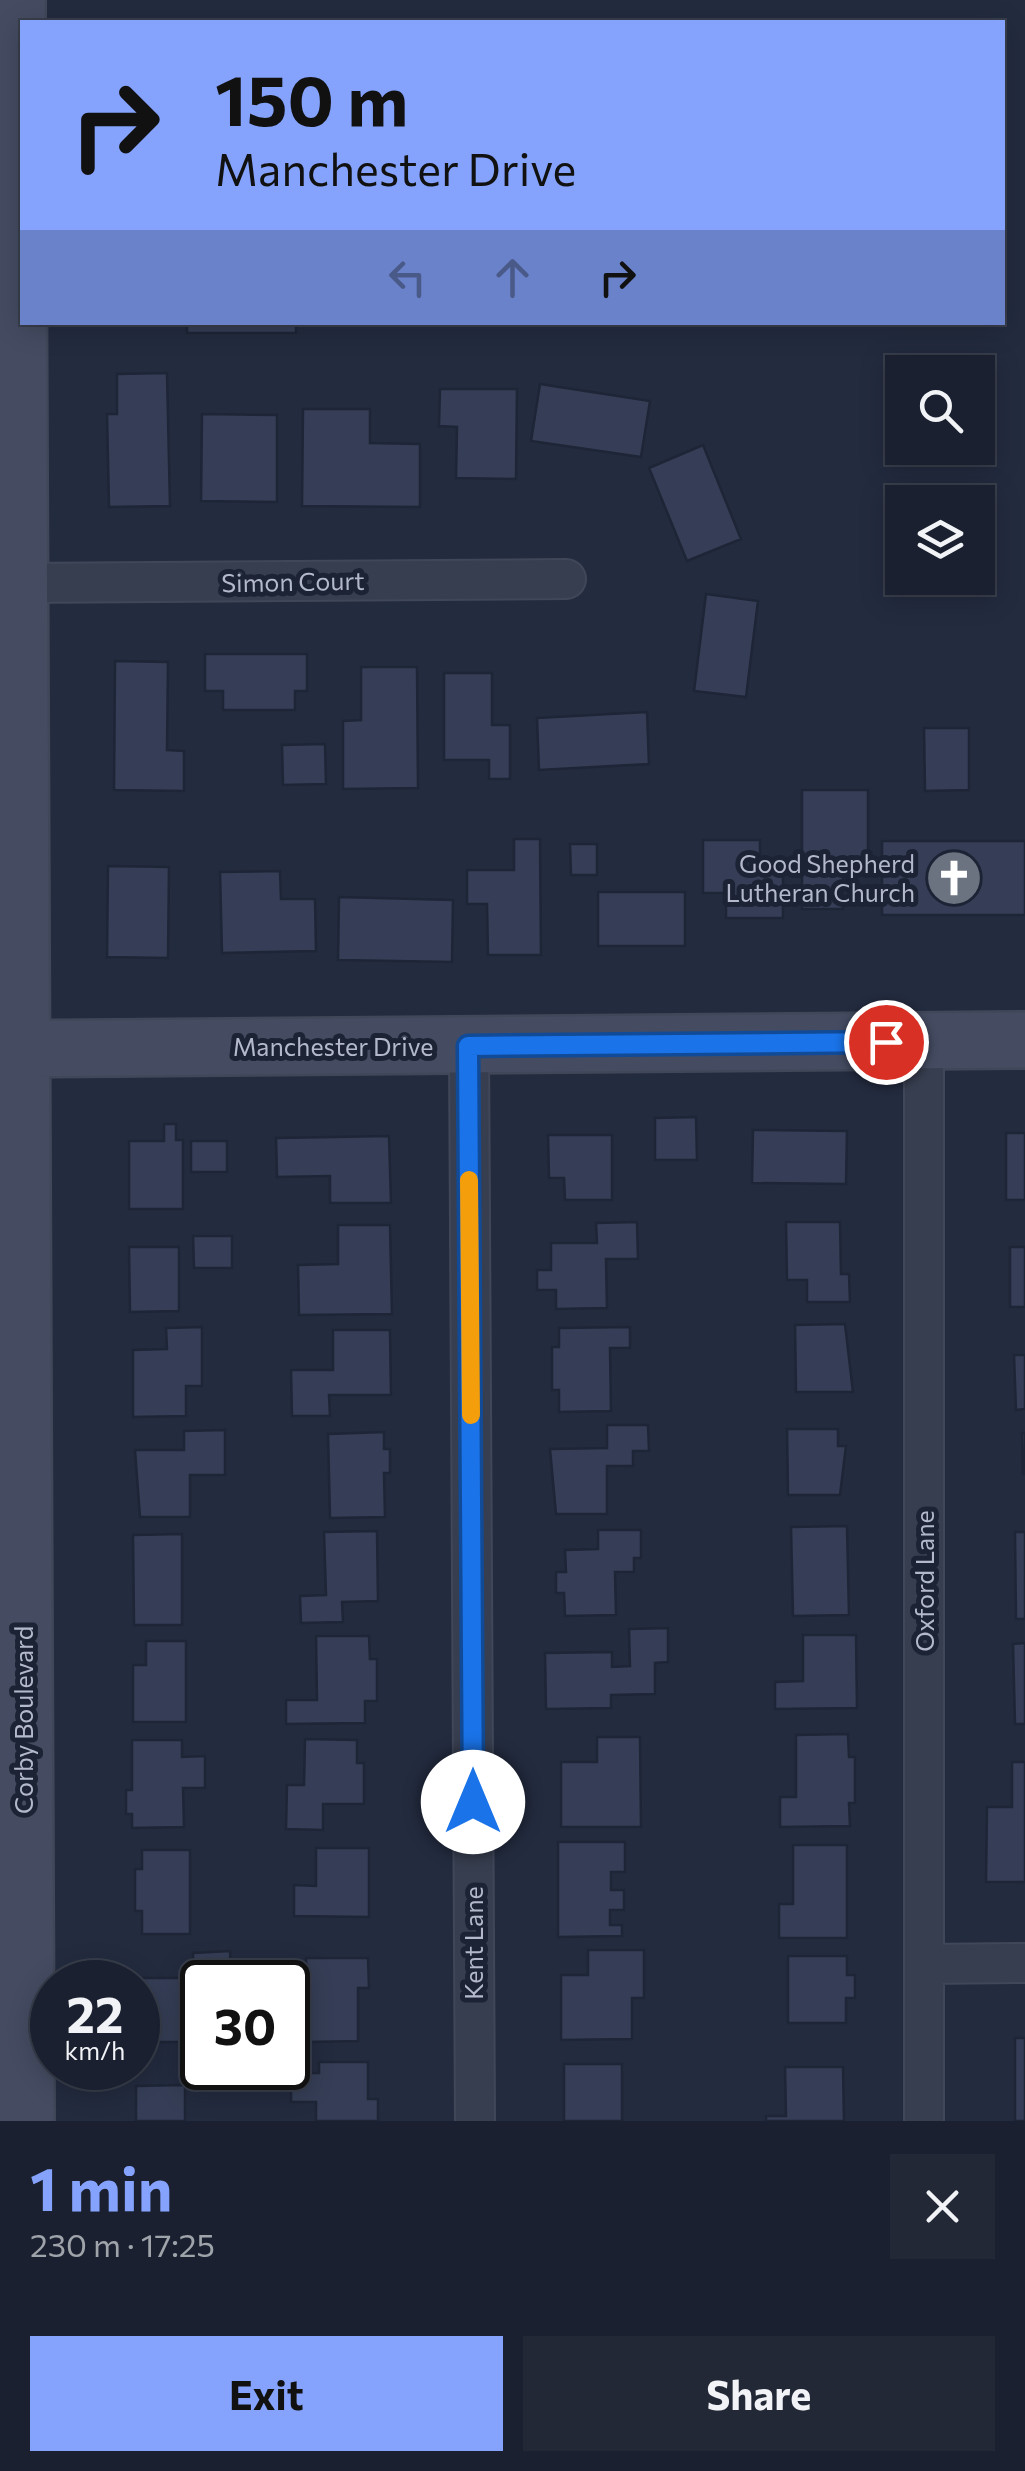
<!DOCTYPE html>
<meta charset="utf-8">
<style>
body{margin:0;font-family:Commissioner,sans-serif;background:#232837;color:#f1f3f6;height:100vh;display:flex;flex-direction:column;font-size:38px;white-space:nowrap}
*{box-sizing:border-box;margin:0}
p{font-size:32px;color:#9fa3aa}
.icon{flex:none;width:55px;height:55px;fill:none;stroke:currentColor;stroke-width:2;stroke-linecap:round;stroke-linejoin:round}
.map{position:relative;height:2121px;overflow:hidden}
.sheet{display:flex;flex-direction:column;background:#1a202f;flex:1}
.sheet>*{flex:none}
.guide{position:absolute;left:20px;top:20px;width:985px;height:305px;border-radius:0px;box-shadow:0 5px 25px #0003,0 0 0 2px #383e4b;background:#85a3fd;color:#111;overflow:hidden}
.tools{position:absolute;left:885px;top:355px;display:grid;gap:20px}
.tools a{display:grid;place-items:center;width:110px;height:110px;border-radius:0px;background:#1a202f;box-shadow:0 5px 25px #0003,0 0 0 2px #383e4b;font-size:50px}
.speed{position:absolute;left:30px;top:1960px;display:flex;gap:20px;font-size:50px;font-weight:700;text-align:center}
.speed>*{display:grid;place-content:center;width:130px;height:130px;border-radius:50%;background:#1a202f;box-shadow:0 5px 25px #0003,0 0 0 2px #383e4b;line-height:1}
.speed small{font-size:25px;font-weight:400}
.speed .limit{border:5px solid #111;border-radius:15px;background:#fff;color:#111}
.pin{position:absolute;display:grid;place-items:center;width:85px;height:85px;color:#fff;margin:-42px;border:5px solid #fff;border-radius:50%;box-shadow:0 2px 10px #0007}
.me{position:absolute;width:110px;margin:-55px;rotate:0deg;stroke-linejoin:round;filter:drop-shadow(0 0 8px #0008)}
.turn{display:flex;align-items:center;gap:35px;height:210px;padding:0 30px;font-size:45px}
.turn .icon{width:130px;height:130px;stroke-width:2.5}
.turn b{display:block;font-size:70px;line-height:85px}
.lanes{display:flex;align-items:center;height:95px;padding:0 30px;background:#0003;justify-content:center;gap:50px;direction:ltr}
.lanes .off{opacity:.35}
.round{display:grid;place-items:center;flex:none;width:105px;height:105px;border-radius:0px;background:#232837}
.head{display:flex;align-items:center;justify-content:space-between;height:170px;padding:0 30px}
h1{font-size:60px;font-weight:700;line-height:75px;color:#85a3fd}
.action{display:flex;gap:20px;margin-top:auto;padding:20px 30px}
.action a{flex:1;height:115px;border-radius:0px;background:#85a3fd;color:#111;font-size:40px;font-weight:700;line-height:115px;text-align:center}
.action a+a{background:#232837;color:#f1f3f6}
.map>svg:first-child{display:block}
</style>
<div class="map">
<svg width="1025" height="2121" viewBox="0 0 1025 2121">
<rect width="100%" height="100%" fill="#232b3f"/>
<!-- building -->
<path fill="#353e56" stroke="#1e2536" stroke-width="2.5" d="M 187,322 L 296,322 L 296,333 L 187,333 Z
M 167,373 L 170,506 L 109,507 L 107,414 L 117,414 L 117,374 Z
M 540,384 L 650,401 L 641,457 L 531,441 Z
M 440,389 L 517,389 L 516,479 L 456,478 L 457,427 L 439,426 Z
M 303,409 L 370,409 L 370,443 L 420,444 L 420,507 L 302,506 Z
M 202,414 L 277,415 L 277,502 L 201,501 Z
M 703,445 L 741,539 L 687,561 L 649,468 Z
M 706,594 L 758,601 L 746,697 L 694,691 Z
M 205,654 L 307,654 L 307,691 L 295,691 L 295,710 L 223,710 L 223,691 L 205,691 Z
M 115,661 L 168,662 L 167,750 L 184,751 L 184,791 L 114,790 Z
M 361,667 L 417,667 L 418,788 L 343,789 L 343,721 L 361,720 Z
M 444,673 L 492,673 L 492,725 L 510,725 L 510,779 L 489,779 L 489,760 L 444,760 Z
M 647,712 L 649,764 L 539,770 L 537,718 Z
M 924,728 L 969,728 L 969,790 L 925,791 Z
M 325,744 L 326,784 L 283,785 L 282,745 Z
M 802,790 L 868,790 L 868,863 L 843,863 L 843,909 L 802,909 Z
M 514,839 L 540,839 L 541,955 L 488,955 L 487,904 L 467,904 L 467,870 L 514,870 Z
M 703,840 L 760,840 L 760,860 L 783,859 L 783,918 L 726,918 L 726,893 L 703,893 Z
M 882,841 L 1025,841 L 1025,915 L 882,915 Z
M 570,844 L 597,844 L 597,875 L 571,875 Z
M 108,866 L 169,867 L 168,958 L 107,957 Z
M 280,871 L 281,899 L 315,899 L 316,951 L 222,953 L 220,872 Z
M 598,892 L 685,892 L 685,946 L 598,946 Z
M 339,897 L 453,900 L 452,962 L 338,960 Z
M 696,1117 L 697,1160 L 655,1160 L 655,1118 Z
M 164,1124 L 176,1124 L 176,1140 L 183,1140 L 183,1209 L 129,1209 L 129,1141 L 164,1141 Z
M 753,1130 L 847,1131 L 846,1184 L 752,1183 Z
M 1006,1133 L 1025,1133 L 1025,1200 L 1006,1200 Z
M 548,1135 L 612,1135 L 612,1200 L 565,1200 L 564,1178 L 549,1178 Z
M 389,1136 L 391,1203 L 330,1203 L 330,1176 L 277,1177 L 276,1138 Z
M 191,1141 L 227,1141 L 227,1172 L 191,1172 Z
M 637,1222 L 638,1259 L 606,1259 L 607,1308 L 556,1309 L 556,1290 L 537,1290 L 537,1270 L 551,1270 L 551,1243 L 597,1243 L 596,1223 Z
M 786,1222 L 840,1222 L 841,1274 L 849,1274 L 850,1302 L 807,1302 L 807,1280 L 787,1280 Z
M 338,1225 L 390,1225 L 392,1314 L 299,1315 L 298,1265 L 338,1264 Z
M 193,1236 L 232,1236 L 232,1268 L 194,1268 Z
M 129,1247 L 179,1247 L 179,1311 L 130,1312 Z
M 1010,1247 L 1025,1247 L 1025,1307 L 1010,1307 Z
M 845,1324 L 853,1392 L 796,1392 L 795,1325 Z
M 202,1327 L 202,1386 L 186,1386 L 186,1416 L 133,1417 L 133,1350 L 167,1349 L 166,1328 Z
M 630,1327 L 630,1348 L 610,1348 L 611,1411 L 559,1412 L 559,1390 L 552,1390 L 552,1347 L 559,1347 L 559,1328 Z
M 333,1330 L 390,1330 L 391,1395 L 329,1395 L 330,1416 L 292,1416 L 291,1370 L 333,1370 Z
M 1014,1355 L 1025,1355 L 1025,1409 L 1016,1410 Z
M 607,1425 L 648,1425 L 649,1451 L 633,1451 L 633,1466 L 607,1466 L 607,1514 L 556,1514 L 550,1449 L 607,1448 Z
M 787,1429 L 838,1429 L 838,1446 L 846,1446 L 840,1495 L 788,1495 Z
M 225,1430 L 225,1475 L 190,1475 L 190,1517 L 140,1517 L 135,1450 L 184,1450 L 184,1431 Z
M 384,1432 L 384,1449 L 390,1449 L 390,1473 L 384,1473 L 385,1517 L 330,1518 L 328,1434 Z
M 1022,1433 L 1025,1433 L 1025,1474 L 1023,1474 Z
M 847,1526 L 849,1615 L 793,1616 L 791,1527 Z
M 598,1530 L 641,1530 L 641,1558 L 634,1558 L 634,1572 L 615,1572 L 616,1615 L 565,1616 L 564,1593 L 556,1593 L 556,1572 L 566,1572 L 565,1550 L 598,1549 Z
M 377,1531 L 378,1601 L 342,1602 L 343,1622 L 301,1623 L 300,1596 L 326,1595 L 324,1532 Z
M 1015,1532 L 1025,1532 L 1025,1619 L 1016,1619 Z
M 182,1534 L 182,1625 L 134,1625 L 133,1535 Z
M 668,1628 L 668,1662 L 655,1663 L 655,1694 L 611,1695 L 611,1708 L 546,1709 L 545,1653 L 612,1652 L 612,1667 L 630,1666 L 629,1629 Z
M 803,1635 L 856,1635 L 857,1708 L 775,1709 L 775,1682 L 803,1681 Z
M 316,1636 L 369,1636 L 370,1659 L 377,1659 L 377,1701 L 365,1701 L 365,1723 L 286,1724 L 286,1700 L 317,1700 Z
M 146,1641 L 186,1641 L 186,1722 L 133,1722 L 133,1665 L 146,1665 Z
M 1025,1643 L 1025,1724 L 1015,1724 L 1013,1644 Z
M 848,1734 L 849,1757 L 855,1757 L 855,1803 L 849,1803 L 850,1826 L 780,1827 L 780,1797 L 796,1797 L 796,1735 Z
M 597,1737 L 640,1737 L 641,1827 L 561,1827 L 561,1762 L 597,1762 Z
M 305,1739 L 357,1740 L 357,1763 L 364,1763 L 364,1804 L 323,1804 L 323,1830 L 286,1829 L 287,1785 L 304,1785 Z
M 132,1740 L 182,1740 L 182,1757 L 205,1756 L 205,1788 L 183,1788 L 184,1827 L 132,1828 L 132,1814 L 126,1814 L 126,1790 L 132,1790 Z
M 1012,1762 L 1025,1762 L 1025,1882 L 986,1882 L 987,1807 L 1012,1807 Z
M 558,1842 L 625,1842 L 625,1872 L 611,1872 L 611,1890 L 624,1890 L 624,1910 L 610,1910 L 610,1925 L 622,1925 L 622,1936 L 558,1937 Z
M 793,1845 L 847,1845 L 847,1938 L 779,1938 L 779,1904 L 793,1904 Z
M 316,1848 L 369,1848 L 369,1917 L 294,1916 L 294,1885 L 316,1886 Z
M 142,1850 L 190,1850 L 190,1934 L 142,1934 L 142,1911 L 135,1911 L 135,1869 L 142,1869 Z
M 588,1950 L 644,1950 L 644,1998 L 632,1998 L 632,2039 L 561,2040 L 561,1975 L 588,1975 Z
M 230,1951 L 231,1982 L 194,1986 L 193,1953 Z
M 788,1956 L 847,1956 L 847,1975 L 855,1975 L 855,1998 L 846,1998 L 846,2023 L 788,2023 Z
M 306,1958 L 368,1958 L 369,1988 L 358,1988 L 358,2041 L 307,2042 Z
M 134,1978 L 183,1978 L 183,2042 L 138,2042 Z
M 1015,2038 L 1025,2038 L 1025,2121 L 1015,2121 Z
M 319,2062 L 368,2062 L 368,2099 L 378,2099 L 378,2121 L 316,2121 L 316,2102 L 291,2102 L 291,2073 L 319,2073 Z
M 564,2064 L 622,2064 L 622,2121 L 564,2121 Z
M 785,2067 L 843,2067 L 844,2121 L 766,2121 L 766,2116 L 786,2116 Z
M 185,2085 L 185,2121 L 136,2121 L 136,2086 Z"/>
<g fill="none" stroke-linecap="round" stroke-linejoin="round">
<!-- street casing -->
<g stroke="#404758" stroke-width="42">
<path id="street" d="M 21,583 L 566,579
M 469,1046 L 475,2121
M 925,1964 L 1025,1963
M 924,2121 L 924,1041"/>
</g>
<!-- secondary casing -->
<g stroke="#404758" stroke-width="60">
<path id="secondary" d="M 17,0 L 26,2121
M 0,1049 L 1025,1040"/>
</g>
<!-- street -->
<use href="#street" stroke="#373e4f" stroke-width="38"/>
<!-- secondary -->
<use href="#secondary" stroke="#454c62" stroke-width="55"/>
</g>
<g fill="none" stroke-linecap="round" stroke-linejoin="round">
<!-- route casing -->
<g stroke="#114b97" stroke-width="25">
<path id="route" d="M 473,1802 L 468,1046 L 886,1042"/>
</g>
<!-- route -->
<use href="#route" stroke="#1a73e8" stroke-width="18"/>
<!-- slow -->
<path stroke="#f59e0b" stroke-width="18" d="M 469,1180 L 471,1415"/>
</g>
<!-- icons -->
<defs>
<g id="church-disc" transform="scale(2.875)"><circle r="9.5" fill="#6b7280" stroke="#1c2334"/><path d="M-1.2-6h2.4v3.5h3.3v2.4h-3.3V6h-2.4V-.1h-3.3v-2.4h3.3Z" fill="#fff"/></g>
</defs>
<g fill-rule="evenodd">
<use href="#church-disc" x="954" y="878"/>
</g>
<g text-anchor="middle" stroke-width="10" stroke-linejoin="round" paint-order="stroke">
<!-- street labels -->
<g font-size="25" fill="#b3b9ca" stroke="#1c2334">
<text transform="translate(293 582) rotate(-1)" y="9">Simon Court</text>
<text x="333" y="1056">Manchester Drive</text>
<text transform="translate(925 1581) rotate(-90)" y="9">Oxford Lane</text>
<text transform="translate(24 1720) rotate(-90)" y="9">Corby Boulevard</text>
<text transform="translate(474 1943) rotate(-90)" y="9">Kent Lane</text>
</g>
<!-- poi labels -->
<g font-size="25" fill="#b3b9ca" stroke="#1c2334" text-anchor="end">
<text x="915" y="873">Good Shepherd<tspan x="915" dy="29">Lutheran Church</tspan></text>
</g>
</g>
</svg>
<div class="tools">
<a><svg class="icon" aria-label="search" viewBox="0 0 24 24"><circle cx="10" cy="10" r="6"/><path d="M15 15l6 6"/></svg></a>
<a><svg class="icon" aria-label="layers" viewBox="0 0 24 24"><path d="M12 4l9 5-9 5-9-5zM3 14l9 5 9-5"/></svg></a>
</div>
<div class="speed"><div>22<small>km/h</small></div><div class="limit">30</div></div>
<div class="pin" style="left:886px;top:1042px;background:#d93025"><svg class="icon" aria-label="arrive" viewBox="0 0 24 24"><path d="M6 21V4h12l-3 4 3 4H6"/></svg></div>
<svg class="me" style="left:473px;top:1802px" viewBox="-20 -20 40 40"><circle r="19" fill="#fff"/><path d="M0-13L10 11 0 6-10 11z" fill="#1a73e8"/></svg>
<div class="guide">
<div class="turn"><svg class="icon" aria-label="right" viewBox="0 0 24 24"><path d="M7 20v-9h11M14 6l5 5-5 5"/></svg><div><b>150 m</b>Manchester Drive</div></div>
<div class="lanes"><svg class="icon off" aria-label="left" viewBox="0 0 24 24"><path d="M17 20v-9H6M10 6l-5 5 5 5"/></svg><svg class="icon off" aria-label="ahead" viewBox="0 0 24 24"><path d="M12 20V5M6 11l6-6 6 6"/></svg><svg class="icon" aria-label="right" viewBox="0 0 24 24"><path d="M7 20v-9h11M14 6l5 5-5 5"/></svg></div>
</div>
</div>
<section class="sheet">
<div class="head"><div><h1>1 min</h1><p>230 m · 17:25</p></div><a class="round"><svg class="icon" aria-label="close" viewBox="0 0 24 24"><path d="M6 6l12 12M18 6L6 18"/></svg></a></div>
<div class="action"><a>Exit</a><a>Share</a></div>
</section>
